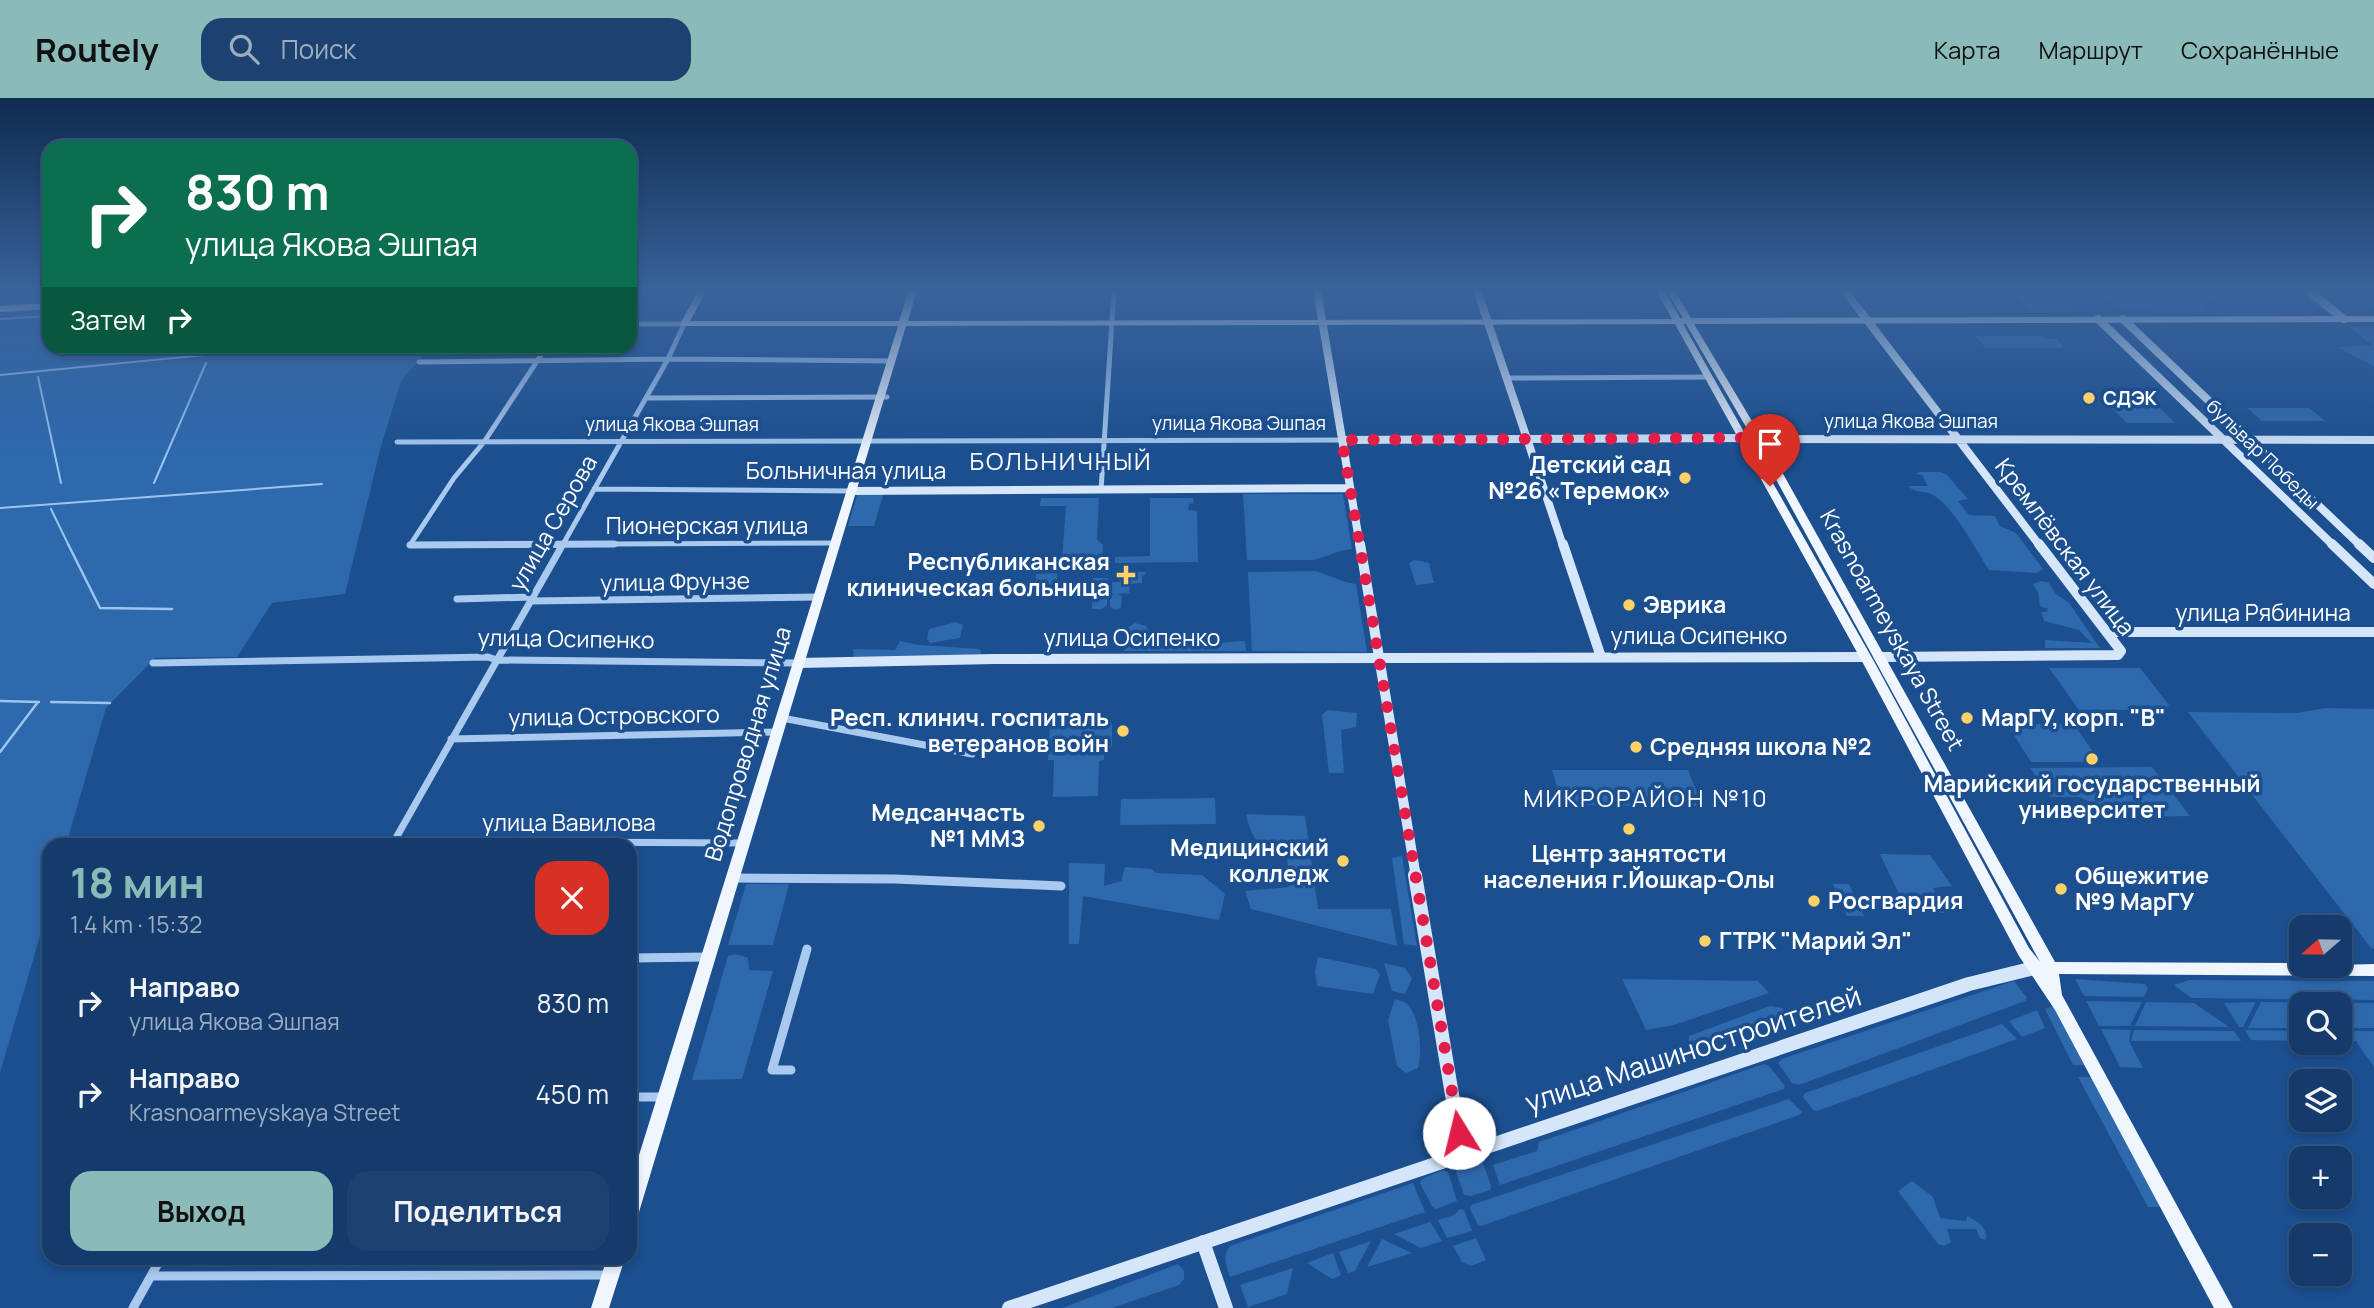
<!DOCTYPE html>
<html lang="ru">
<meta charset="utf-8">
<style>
body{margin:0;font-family:Manrope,sans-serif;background:#1d4271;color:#f1f3f6;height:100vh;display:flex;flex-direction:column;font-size:26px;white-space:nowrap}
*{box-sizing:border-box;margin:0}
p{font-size:23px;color:#9dadc1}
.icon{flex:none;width:38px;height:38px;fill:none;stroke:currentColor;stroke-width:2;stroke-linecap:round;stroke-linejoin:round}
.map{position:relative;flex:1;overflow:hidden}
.drawer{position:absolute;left:42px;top:740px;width:595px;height:427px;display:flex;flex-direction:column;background:#143b6b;border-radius:21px;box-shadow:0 4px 10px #0003,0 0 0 2px #33557e}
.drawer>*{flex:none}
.hud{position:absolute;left:42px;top:42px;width:595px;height:214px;border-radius:21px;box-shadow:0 4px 10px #0003,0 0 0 2px #33557e;background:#0b6e4f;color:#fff;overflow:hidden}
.needle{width:46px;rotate:250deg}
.tools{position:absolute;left:2289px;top:817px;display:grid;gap:14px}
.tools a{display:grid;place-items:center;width:63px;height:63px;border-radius:14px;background:#143b6b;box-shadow:0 4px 10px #0003,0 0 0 2px #33557e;font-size:35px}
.pin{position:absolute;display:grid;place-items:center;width:60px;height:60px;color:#fff;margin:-72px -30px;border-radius:50% 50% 50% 0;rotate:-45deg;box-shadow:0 0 7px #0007}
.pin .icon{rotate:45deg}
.me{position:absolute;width:77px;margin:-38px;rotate:351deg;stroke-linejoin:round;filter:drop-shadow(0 0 5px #0008)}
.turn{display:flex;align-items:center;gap:24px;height:147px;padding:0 28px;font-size:32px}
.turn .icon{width:91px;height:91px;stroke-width:2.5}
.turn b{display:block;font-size:49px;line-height:60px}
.then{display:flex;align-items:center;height:66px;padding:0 28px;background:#0003;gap:14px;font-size:26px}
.round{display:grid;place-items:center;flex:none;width:74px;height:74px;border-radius:21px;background:#1d4271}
.headline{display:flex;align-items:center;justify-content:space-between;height:119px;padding:0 28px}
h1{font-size:42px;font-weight:700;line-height:52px;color:#8bbbb9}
.primary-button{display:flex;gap:14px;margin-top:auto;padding:14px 28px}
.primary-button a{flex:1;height:80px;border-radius:21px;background:#8bbbb9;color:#111;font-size:28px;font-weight:700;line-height:80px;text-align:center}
.primary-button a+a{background:#1d4271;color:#f1f3f6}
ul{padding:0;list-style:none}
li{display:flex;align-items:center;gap:21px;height:91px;padding:0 28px}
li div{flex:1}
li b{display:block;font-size:26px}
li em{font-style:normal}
header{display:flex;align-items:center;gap:42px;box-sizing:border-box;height:98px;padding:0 35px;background:#8bbbb9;color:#111}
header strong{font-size:33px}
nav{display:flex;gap:38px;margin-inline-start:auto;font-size:24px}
.search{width:490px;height:63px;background:#1d4271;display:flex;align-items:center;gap:18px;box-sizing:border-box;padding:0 24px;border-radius:21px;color:#9dadc1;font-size:26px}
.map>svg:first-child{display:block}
</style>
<header>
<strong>Routely</strong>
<div class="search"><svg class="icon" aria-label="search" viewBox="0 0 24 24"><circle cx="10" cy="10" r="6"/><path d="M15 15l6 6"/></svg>Поиск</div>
<nav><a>Карта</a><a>Маршрут</a><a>Сохранённые</a></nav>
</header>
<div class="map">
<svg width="2374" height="1210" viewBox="0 0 2374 1210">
<rect width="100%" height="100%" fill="#1b4f8f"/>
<!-- green -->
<path fill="#2e69ad" d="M 0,192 L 49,192 L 49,206 L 0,210 Z
M 1978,192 L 2054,192 L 2076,214 L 2031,214 L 2012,193 Z
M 2100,192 L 2213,192 L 2212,195 L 2219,202 L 2202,206 L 2206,214 L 2123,213 Z
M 49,210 L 49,248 L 430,249 L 401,283 L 381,348 L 345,496 L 272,505 L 237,559 L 155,560 L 106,610 L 66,747 L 49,747 L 49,807 L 0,975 L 0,213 Z
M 2349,229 L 2374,229 L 2374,269 C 2362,260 2352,259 2338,249 L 2372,247 Z
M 1975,238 L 2042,238 L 2045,241 L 2057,241 L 2065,250 L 1986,250 Z
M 2111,309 L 2159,309 L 2175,325 L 2127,325 Z
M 2247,310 L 2309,310 L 2325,323 L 2262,323 Z
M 1919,374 L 1940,374 L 1947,377 L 1968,401 L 1958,403 L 1969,417 L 1995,418 L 2000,428 L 2016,435 L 2043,471 L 2037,475 L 1989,472 C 1976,452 1953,408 1933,397 C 1924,392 1916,396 1908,388 L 1928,388 L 1922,377 L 1916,376 Z
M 858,394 L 884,394 L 874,428 L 848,428 Z
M 1243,396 L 1343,396 L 1352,451 C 1337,452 1327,459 1313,462 L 1247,462 Z
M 1041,400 L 1099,400 L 1097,441 L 1103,447 L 1102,467 L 1031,468 L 1032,462 L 1062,461 L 1066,408 L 1040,408 Z
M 1150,400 L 1193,400 L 1194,405 L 1189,406 L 1188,412 L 1197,413 L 1198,464 L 1115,465 L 1115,459 L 1150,458 Z
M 1415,462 L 1429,465 L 1434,485 L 1416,487 L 1409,465 Z
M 1315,473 C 1330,477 1341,484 1356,486 L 1367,554 L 1252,553 L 1248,474 Z
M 1123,474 L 1145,474 L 1146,476 L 1142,478 L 1142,485 L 1130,486 L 1129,495 L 1117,496 L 1122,498 L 1121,510 L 1115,512 L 1110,509 L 1110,498 L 1114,496 L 1112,496 L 1112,484 L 1120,484 Z
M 1057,475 L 1057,497 L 1035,497 L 1036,476 Z
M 1093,480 L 1108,480 L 1107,507 L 1102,511 L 1092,511 Z
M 2041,483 L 2048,484 L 2056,496 L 2069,505 L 2100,550 L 2045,550 L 2045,542 L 2092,545 L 2079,532 L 2044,523 L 2041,514 L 2046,514 L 2048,511 L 2040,508 L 2038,494 L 2033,486 Z
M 956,524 L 963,527 L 960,540 L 930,545 L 927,541 L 929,531 Z
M 1135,525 L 1146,528 L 1158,549 L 1245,543 L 1246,553 L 1124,553 L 1127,530 Z
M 900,543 L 919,547 L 980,551 L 982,559 L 854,562 L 853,551 L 895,552 Z
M 2049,570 L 2140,570 L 2169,607 L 2165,612 L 2079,612 Z
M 2325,610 L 2374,611 L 2374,851 L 2371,850 L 2188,614 L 2297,615 Z
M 1328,612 L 1357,615 L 1356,629 L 1341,632 L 1344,675 L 1329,675 L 1322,617 Z
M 1112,624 L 1112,649 L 1105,649 L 1104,662 L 1099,663 L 1098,698 L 1053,699 L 1054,662 L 1048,662 L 1050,626 Z
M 2007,626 L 2074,626 L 2100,664 L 2031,664 Z
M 2152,669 L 2190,718 L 2124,719 L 2079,699 L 2050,699 L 2030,670 Z
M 1552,672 L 1688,672 L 1702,708 L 1562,707 Z
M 1215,700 L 1216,726 L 1120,727 L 1121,701 Z
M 1246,716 L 1305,718 L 1318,811 L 1391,811 L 1397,848 L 1251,811 L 1245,793 L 1289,789 L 1287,758 C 1261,756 1251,740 1246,716 Z
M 1880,756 L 1930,757 L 1952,788 L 1933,790 L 1945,815 L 1907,813 Z
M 1402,758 L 1417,848 L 1404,846 L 1392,760 Z
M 1069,765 L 1105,766 L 1104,788 L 1121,783 L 1125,769 L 1152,771 L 1156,775 L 1202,777 L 1225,796 L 1219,822 L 1083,798 L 1079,846 L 1069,846 Z
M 746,786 L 789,786 L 773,847 L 728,847 Z
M 1833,786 L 1849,786 L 1864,818 L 1847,818 Z
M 735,856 L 748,860 L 749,872 L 773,873 L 742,981 L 692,982 L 728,858 Z
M 1318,859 L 1376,871 L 1380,877 L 1373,896 L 1317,888 L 1315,873 Z
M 1384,865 L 1405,870 L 1412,880 L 1405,896 L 1392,893 Z
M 1622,881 L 1758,883 L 1769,895 L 1674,927 L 1646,932 Z
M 2075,881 L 2145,886 L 2148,890 L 2144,899 L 2084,898 Z
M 2189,882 L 2374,883 L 2374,902 L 2191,900 L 2174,887 Z
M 2014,883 L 2027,900 L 2025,903 L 1799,987 L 1792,985 L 1778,965 L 1782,961 Z
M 1395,901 C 1398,902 1402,903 1406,905 C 1419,914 1423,955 1418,970 L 1406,975 L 1397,968 L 1388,922 Z
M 2086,903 L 2142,904 L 2130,928 L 2099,928 Z
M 2146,904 L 2194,905 L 2229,929 L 2135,928 Z
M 2256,904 L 2243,929 L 2239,929 L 2224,905 Z
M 2261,904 L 2374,905 L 2374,930 L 2340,930 L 2340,906 L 2301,906 L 2301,930 L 2248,930 Z
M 1770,908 L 1782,910 L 1786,915 L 1785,919 L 1699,949 L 1688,944 L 1689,938 Z
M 2053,908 L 2084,967 L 2073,967 L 2045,911 Z
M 2037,912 L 2045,930 L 2022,939 L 2009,923 Z
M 2002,926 L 2017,941 L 1817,1013 L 1813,1012 L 1803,999 L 1805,995 Z
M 2101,931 L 2131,932 L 2129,943 L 2143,970 L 2120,969 Z
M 2134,932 L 2234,933 L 2241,943 L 2131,943 Z
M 2245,932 L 2301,933 L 2301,943 L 2251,942 Z
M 2340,933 L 2374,933 L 2374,969 L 2356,943 L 2340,943 Z
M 1764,966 L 1769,968 L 1785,988 L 1784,991 L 1500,1087 L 1493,1067 L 1537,1053 L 1539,1044 Z
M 2078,979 L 2092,979 L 2163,1109 L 2148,1109 Z
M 1789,1001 L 1802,1014 L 1799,1017 L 1481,1128 L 1478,1127 L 1470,1111 L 1471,1107 Z
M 1479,1061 L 1483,1065 L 1491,1088 L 1490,1092 L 1471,1098 L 1464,1097 L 1456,1074 L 1457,1070 Z
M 1443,1072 L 1448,1074 L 1457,1103 L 1436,1111 L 1432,1108 L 1420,1085 L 1422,1081 Z
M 1912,1083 L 1933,1099 L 1940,1120 L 1966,1123 L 1967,1118 C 1978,1124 1987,1128 1986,1142 L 1980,1140 L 1976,1131 L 1947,1131 L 1951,1144 L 1944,1148 L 1938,1146 L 1898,1093 Z
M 1413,1085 L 1425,1114 L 1230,1179 C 1226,1167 1222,1158 1230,1148 Z
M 1460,1111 L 1464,1112 L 1472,1133 L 1447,1140 L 1438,1122 L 1454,1117 Z
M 1430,1124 L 1442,1143 L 1421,1150 L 1394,1136 Z
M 1476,1140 L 1486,1162 L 1471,1168 L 1462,1164 L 1453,1148 Z
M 1382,1141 L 1412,1155 L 1367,1169 Z
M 1371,1143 L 1355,1173 L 1348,1175 L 1339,1154 Z
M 1333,1155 L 1341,1177 L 1332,1181 L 1307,1165 Z
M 1178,1166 L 1184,1173 L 1184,1181 L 1179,1187 L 1112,1210 L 1062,1210 Z
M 1293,1170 L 1287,1196 L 1248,1209 L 1240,1187 Z"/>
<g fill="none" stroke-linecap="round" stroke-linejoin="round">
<!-- stream-far1 -->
<path stroke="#9cc4f0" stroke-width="2" d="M 0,221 L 49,218
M 0,277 L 297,248
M 38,279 L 61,385
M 154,385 L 206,265
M 0,410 L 322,386
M 51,411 L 69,448"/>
<!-- stream -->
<path stroke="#9cc4f0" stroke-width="2.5" d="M 68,446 L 100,510 L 172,511
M 0,603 L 39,604
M 51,604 L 110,605
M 0,654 L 38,604"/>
<!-- street-far2 -->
<path stroke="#a9c9ee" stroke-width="5" d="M 419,264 L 668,261 L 892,263
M 1507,280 L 1709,279
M 646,300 L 887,299
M 397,344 L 1342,342
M 594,391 L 852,393
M 1101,392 L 1114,192
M 410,447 L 836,445
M 410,447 L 454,380 L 484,344 L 547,248
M 562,448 L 668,261 L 684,226 L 630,226"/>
<!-- street-far1 -->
<path stroke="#a9c9ee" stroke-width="7" d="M 410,447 L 614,446
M 457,501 L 532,499
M 531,503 L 819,499
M 153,565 L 488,559 L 497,562 L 799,565
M 782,620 L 972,656
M 451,641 L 778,634
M 394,743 L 744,745
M 392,747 L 563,446"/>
<!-- street -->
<path stroke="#a9c9ee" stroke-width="9" d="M 733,780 L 895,781 L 1061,788
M 630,860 L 708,859
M 791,972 L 772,972 L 807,851
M 630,999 L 664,999
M 151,1178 L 610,1177
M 133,1210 L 161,1160"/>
<!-- secondary-far2 -->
<path stroke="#d6e6fa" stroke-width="8" d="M 1317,192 L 1360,448
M 1477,192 L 1563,448
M 1844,192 L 2040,448
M 2307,192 L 2344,221
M 2098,221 L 2334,448
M 2123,221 L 2361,448
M 1757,341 L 2374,342
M 1342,342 L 1744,340
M 852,393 L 1350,390"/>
<!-- secondary-far1 -->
<path stroke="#d6e6fa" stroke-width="10" d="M 1360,446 L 1416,779
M 1563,446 L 1601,559
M 2332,446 L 2374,486
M 2359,446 L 2374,460
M 2109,534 L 2374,534
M 1879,559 L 2118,557 L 2121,553 L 2039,446
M 799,565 L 995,561 L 1865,559"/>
<!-- secondary -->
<path stroke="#d6e6fa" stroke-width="14" d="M 1415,777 L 1462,1056
M 1203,1144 L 1226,1210
M 1009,1210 L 1969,886 L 2034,870"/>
<!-- primary -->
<path fill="#f0f6ff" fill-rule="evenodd" d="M 699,192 L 707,192 L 690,223 L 899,223 L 909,192 L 917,192 L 908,223 L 1672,221 L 1656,192 L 1664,192 L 1680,220 L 1683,220 L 1666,192 L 1674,192 L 1691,220 L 2374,218 L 2374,224 L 1694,226 L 1777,365 L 2055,864 L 2301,865 L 2301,868 L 2374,866 L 2374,878 L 2059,876 L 2062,897 L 2233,1210 L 2214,1210 L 2055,912 L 2019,858 L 1864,567 L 1675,226 L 906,228 L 639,1114 L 636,1120 L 630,1122 L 630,1086 L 898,228 L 681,228 L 680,226 ZM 1683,226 L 1686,226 L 1767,365 L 2040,864 L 2029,850 L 1876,567 Z
M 49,205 L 49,211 L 0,214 L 0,208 Z
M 607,1160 L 625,1160 L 609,1210 L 591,1210 Z"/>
</g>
<!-- sky -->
<linearGradient id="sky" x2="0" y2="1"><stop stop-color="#0f2b4f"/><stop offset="0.53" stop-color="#39639b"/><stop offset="1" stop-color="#39639b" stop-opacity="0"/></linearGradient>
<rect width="2374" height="362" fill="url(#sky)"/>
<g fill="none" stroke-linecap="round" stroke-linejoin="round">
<!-- route -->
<path stroke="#e11d48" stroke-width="12" stroke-dasharray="0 21.6" d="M 1459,1035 L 1342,342 L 1744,340 L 1770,388"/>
</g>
<!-- markers -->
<g fill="#ffd166" stroke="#1b4f8f" stroke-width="2.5">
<circle cx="2089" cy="300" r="7"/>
<circle cx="1685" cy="380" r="7"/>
<path d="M1122.5 466.5h7v7h7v7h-7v7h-7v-7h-7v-7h7z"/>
<circle cx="1629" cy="507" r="7"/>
<circle cx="1967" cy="620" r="7"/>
<circle cx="1123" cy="633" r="7"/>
<circle cx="1636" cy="649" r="7"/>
<circle cx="2092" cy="661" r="7"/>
<circle cx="1039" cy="728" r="7"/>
<circle cx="1629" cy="731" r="7"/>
<circle cx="1343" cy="763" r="7"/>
<circle cx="2061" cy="791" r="7"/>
<circle cx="1814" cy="803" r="7"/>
<circle cx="1705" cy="843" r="7"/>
</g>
<g text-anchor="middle" stroke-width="7" stroke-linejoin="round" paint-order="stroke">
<!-- far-poi labels -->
<g font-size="19" font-weight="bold" fill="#fff" stroke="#1b4f8f" text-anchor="start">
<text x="2103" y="307">СДЭК</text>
</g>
<!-- far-street labels -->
<g font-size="19" fill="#fff" stroke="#1b4f8f">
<text x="1911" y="330">улица Якова Эшпая</text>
<text x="1239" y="332">улица Якова Эшпая</text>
<text x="672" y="333">улица Якова Эшпая</text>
<text transform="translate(2263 356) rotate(44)" y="7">бульвар Победы</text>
</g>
<!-- poi labels -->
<g font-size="23" font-weight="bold" fill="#fff" stroke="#1b4f8f" text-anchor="start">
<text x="1671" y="375" text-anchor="end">Детский сад<tspan x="1671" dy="26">№26 «Теремок»</tspan></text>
<text x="1110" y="472" text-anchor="end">Республиканская<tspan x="1110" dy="26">клиническая больница</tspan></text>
<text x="1643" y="515">Эврика</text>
<text x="1109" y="628" text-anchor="end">Респ. клинич. госпиталь<tspan x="1109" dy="26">ветеранов войн</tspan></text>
<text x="1981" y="628">МарГУ, корп. "В"</text>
<text x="1650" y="657">Средняя школа №2</text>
<text x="2092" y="694" text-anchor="middle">Марийский государственный<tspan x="2092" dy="26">университет</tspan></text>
<text x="1025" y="723" text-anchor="end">Медсанчасть<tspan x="1025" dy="26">№1 ММЗ</tspan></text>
<text x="1329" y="758" text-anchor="end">Медицинский<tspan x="1329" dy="26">колледж</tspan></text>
<text x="1629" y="764" text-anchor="middle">Центр занятости<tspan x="1629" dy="26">населения г.Йошкар-Олы</tspan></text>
<text x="2075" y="786">Общежитие<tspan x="2075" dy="26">№9 МарГУ</tspan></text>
<text x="1828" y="811">Росгвардия</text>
<text x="1719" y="851">ГТРК "Марий Эл"</text>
</g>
<!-- street labels -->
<g font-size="23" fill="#fff" stroke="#1b4f8f">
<text x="846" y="381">Больничная улица</text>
<text transform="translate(553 425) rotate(-60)" y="8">улица Серова</text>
<text x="707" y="436">Пионерская улица</text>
<text transform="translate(2065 449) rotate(53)" y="8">Кремлёвская улица</text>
<text transform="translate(675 484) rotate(-1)" y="8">улица Фрунзе</text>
<text x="2263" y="523">улица Рябинина</text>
<text transform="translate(1892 532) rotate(61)" y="8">Krasnoarmeyskaya Street</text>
<text x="1699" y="546">улица Осипенко</text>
<text x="1132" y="548">улица Осипенко</text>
<text transform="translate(566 541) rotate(1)" y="8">улица Осипенко</text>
<text transform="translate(614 618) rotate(-1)" y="8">улица Островского</text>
<text transform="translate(748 646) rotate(-73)" y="8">Водопроводная улица</text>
<text x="569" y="733">улица Вавилова</text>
</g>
<!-- neighbourhood labels -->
<g font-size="24" letter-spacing="2" fill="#fff" stroke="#1b4f8f">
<text x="1061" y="372">БОЛЬНИЧНЫЙ</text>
<text x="1646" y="709">МИКРОРАЙОН №10</text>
</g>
<!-- near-street labels -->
<g font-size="28" fill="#fff" stroke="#1b4f8f">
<text transform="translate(1693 951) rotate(-18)" y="10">улица Машиностроителей</text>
</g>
</g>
</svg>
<div class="tools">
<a><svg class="needle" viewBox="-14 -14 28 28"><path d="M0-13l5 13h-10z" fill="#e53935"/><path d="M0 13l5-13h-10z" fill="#9dadc1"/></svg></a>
<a><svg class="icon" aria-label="search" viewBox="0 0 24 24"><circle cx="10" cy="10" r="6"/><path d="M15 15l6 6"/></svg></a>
<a><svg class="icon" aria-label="layers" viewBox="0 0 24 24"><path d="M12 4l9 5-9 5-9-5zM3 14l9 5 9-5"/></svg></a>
<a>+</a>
<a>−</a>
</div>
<div class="pin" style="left:1770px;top:388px;background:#d93025"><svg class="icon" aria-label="arrive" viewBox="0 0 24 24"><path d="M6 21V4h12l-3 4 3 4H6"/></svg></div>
<svg class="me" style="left:1459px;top:1035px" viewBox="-20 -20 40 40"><circle r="19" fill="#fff"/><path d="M0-13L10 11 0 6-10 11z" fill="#e11d48"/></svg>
<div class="hud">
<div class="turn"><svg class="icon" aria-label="right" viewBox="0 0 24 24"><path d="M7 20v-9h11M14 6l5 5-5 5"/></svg><div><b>830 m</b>улица Якова Эшпая</div></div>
<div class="then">Затем<svg class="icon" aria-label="right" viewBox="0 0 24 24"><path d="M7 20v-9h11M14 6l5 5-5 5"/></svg></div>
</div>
<section class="drawer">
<div class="headline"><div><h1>18 мин</h1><p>1.4 km · 15:32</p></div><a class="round" style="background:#d93025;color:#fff"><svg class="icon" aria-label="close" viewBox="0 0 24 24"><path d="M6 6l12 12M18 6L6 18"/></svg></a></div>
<ul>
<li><svg class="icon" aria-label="right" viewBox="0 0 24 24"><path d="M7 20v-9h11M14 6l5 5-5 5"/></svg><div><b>Направо</b><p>улица Якова Эшпая</p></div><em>830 m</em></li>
<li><svg class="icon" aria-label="right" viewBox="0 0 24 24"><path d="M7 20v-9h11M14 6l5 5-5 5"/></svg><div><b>Направо</b><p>Krasnoarmeyskaya Street</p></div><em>450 m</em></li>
</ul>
<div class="primary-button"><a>Выход</a><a>Поделиться</a></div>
</section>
</div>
